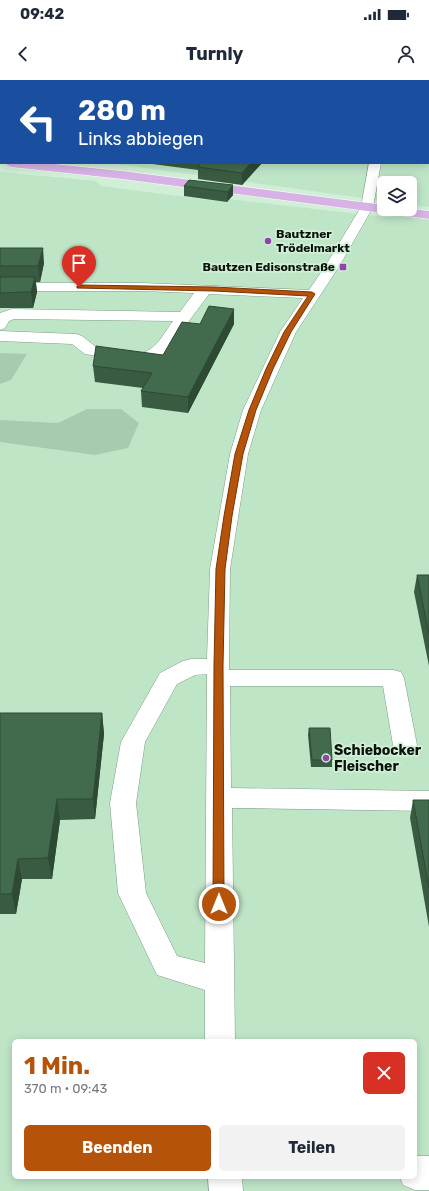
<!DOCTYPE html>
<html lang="de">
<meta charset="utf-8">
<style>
body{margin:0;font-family:Rubik,sans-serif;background:#f2f2f3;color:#1f2937;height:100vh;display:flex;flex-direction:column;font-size:15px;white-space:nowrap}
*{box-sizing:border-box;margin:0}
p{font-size:13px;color:#747a83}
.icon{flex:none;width:22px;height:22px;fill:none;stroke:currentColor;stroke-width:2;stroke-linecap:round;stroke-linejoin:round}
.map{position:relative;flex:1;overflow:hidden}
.sheet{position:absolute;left:12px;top:959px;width:405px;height:140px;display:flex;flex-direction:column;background:#fff;border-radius:6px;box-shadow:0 2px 10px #0003}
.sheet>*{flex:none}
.banner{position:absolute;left:0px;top:0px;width:429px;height:84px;box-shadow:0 2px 10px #0003;background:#1a4fa0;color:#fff;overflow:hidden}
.tools{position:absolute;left:377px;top:96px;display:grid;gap:8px}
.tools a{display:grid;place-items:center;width:40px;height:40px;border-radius:6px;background:#fff;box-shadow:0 2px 10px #0003;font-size:20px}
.pin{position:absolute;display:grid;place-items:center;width:34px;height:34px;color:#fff;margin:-41px -17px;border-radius:50% 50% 50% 0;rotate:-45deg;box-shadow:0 0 4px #0007}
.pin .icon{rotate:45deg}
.me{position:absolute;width:44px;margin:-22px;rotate:0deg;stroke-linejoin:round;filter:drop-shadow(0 0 3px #0008)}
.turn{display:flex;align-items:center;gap:14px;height:84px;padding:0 12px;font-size:18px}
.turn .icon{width:52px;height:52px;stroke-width:2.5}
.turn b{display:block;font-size:28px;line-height:34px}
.round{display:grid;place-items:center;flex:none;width:42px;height:42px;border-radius:6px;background:#f2f2f3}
.head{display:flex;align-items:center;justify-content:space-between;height:68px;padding:0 12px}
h1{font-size:24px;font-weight:700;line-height:30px;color:#b45309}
.button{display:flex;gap:8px;margin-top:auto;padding:8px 12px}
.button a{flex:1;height:46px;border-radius:6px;background:#b45309;color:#fff;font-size:16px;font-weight:700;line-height:46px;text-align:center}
.button a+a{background:#f2f2f3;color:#1f2937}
.status{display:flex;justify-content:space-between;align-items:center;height:28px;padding:0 20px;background:#fff;direction:ltr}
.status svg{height:11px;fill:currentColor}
header{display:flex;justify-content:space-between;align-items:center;height:52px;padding:0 12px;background:#fff;font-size:18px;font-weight:700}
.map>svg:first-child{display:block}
</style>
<div class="status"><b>09:42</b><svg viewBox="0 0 49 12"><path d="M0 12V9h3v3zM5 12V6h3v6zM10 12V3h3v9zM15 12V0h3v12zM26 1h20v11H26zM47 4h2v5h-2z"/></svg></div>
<header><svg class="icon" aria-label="back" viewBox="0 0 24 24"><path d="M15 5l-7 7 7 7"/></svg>Turnly<svg class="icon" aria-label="person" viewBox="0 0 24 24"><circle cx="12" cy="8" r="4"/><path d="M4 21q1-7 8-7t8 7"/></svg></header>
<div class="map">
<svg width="429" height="1111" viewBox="0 0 429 1111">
<rect width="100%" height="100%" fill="#d0efd6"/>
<!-- built -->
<path fill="#bfe5c7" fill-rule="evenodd" d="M 113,0 L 429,0 L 429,127 L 410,125 L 410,103 L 384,103 L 384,121 L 110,83 L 428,83 L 428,1 L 113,1 Z
M 0,92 L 96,101 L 102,106 L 208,120 L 210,117 L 385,137 L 405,136 L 429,139 L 429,1111 L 0,1111 ZM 14,961 L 415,961 L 415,1097 L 14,1097 Z"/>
<!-- green -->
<path fill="#a7cbae" d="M 0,273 L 27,274 L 11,300 L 0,304 Z
M 87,329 L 121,329 L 139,343 L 128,368 L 95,375 L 0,362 L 0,340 L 58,343 Z"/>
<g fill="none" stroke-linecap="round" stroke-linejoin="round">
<!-- minor casing -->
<g stroke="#809c86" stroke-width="1">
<path id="minor" d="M 383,0 L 393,0 L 393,1 L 383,1 Z
M 369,83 L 381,83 L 373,127 L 340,185 L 296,252 L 261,330 L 248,374 L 230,489 L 229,590 L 393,590 L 401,592 L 404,598 L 417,665 L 414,671 L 405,674 L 396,671 L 393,665 L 383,606 L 230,606 L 231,708 L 429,711 L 429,731 L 232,728 L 235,961 L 205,961 L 205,910 L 157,895 L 118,813 L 110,723 L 121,662 L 160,593 L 183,581 L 191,579 L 207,579 L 210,489 L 230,374 L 243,330 L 280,252 L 303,218 L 209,214 L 163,276 L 156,280 L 140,283 L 85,274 L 72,264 L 0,261 L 0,251 L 76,254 L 82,256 L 96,267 L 140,273 C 155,272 164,253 173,241 L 14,239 L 9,241 L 5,248 L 0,250 L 0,233 L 12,229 L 180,232 L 194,213 L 142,211 L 0,211 L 0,203 L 142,203 L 309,210 L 326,185 L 361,127 ZM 207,594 L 205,883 L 177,876 L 146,813 L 136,723 L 145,662 L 177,604 L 195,595 Z
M 415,1076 L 429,1076 L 429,1110 L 415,1110 L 403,1105 L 400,1097 L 415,1097 Z
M 208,1097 L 242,1097 L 243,1111 L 209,1111 Z"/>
</g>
<!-- major casing -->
<g stroke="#fff" stroke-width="1">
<path id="major" d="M 5,83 L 44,83 L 122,91 L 384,125 L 384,129 L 410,129 L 429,131 L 429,139 L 122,99 L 11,87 L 7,85 Z"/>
</g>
<!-- minor -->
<use href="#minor" fill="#fff" fill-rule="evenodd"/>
<!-- major -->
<use href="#major" fill="#d7b3e5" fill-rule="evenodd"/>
</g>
<!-- wall -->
<path fill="#395b41" d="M 429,0 L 429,65 L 428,65 L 428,1 Z
M 145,83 L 262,83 L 242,105 L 198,99 L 198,90 Z
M 233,105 L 233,115 L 227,122 L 184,116 L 184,106 Z
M 0,168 L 44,183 L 40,202 L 36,202 L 37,212 L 33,228 L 0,228 Z
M 234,244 L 188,333 L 142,327 L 141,311 L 143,308 L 95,302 L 93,286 L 163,275 Z
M 417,495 L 429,495 L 429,586 L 414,512 Z
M 0,633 L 102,633 L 104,654 L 95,739 L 60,740 L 52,799 L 22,799 L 16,834 L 0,834 Z
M 309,648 L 332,680 L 332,687 L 311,687 L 308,655 Z
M 413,720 L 429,720 L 429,847 L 410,738 Z"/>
<!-- shaded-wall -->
<path fill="#2e4a35" d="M 251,83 L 262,83 L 242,105 L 242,93 Z
M 233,105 L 233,115 L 227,122 L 228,112 Z
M 43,168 L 44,183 L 40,202 L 38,186 Z
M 35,197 L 37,212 L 33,228 L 31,212 Z
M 234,229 L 234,244 L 188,333 L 188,317 Z
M 102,633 L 104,654 L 95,739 L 93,719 Z
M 57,719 L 60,740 L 52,799 L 48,778 Z
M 18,779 L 22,799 L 16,834 L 12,814 Z"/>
<!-- building -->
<path fill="#426a4c" stroke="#2e4a35" d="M 139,0 L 300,0 L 300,1 L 138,1 Z
M 410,0 L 429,0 L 429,56 L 428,56 L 428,1 L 409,1 Z
M 201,83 L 251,83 L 242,93 L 198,87 Z
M 189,100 L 233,105 L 228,112 L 184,106 Z
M 0,168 L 43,168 L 38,186 L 0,186 Z
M 0,197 L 35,197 L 31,212 L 0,213 Z
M 209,226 L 234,229 L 188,317 L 141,311 L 152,293 L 93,286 L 96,266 L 163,275 L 182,242 L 200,244 Z
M 417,495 L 429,495 L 429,554 Z
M 0,633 L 102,633 L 93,719 L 57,719 L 48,778 L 18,779 L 12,814 L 0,814 Z
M 309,648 L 330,648 L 332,680 L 312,680 Z
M 413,720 L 429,720 L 429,808 Z"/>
<!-- route -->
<path fill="#b45309" stroke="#753606" d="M 79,205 L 214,207 L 312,212 L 315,214 L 291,252 L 273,289 L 256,330 L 243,374 L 232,436 L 225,489 L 223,586 L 224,824 L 223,828 L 219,829 L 215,828 L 213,824 L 214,586 L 216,489 L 224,436 L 235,374 L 249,330 L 266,289 L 284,252 L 308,216 L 214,211 L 77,208 L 77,206 Z"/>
<!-- markers -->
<g fill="#9542b1" stroke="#d0efd6" stroke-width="1.5">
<circle cx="268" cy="161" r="4"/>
<rect x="339" y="183" width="8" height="8" rx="2"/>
<circle cx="326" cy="678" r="4"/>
</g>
<g text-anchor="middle" stroke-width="3.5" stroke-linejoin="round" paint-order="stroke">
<!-- far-poi labels -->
<g font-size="12" font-weight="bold" fill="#09130b" stroke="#d0efd6" text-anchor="start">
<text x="276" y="158">Bautzner<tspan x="276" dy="14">Trödelmarkt</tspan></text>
<text x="335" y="191" text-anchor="end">Bautzen Edisonstraße</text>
</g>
<!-- poi labels -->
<g font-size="14" font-weight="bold" fill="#09130b" stroke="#d0efd6" text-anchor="start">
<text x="334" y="675">Schiebocker<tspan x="334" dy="16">Fleischer</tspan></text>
</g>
</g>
</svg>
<div class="tools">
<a><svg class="icon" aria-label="layers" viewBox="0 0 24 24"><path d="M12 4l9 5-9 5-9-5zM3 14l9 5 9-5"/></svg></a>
</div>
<div class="pin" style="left:79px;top:207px;background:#d93025"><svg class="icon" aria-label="arrive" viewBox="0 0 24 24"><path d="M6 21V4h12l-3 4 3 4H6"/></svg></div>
<svg class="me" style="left:219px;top:824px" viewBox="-20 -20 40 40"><circle r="17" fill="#b45309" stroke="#fff" stroke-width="3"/><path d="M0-11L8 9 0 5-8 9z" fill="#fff"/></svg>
<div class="banner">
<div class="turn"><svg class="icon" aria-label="left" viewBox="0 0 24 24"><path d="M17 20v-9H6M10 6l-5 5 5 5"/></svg><div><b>280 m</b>Links abbiegen</div></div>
</div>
<section class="sheet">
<div class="head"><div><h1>1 Min.</h1><p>370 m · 09:43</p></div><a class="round" style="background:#d93025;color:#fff"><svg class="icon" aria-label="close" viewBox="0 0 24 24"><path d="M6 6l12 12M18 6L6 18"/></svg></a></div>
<div class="button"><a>Beenden</a><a>Teilen</a></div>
</section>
</div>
